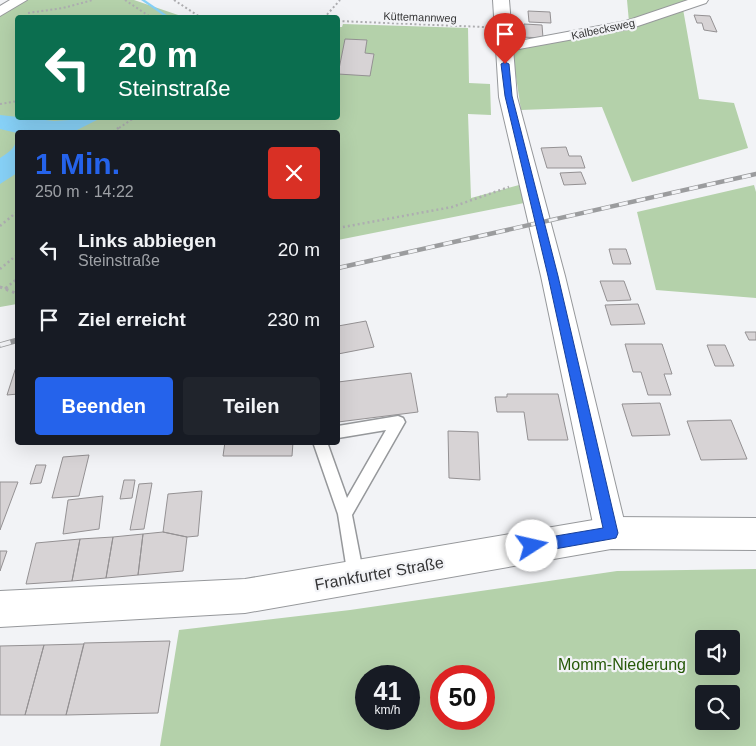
<!DOCTYPE html>
<html lang="de">
<meta charset="utf-8">
<style>
body{margin:0;font-family:Helvetica,sans-serif;background:#20242c;color:#f1f3f6;height:100vh;display:flex;flex-direction:column;font-size:19px;white-space:nowrap}
*{box-sizing:border-box;margin:0}
p{font-size:16px;color:#9ea1a6}
.icon{flex:none;width:28px;height:28px;fill:none;stroke:currentColor;stroke-width:2;stroke-linecap:round;stroke-linejoin:round}
.map{position:relative;flex:1;overflow:hidden}
.drawer{position:absolute;left:15px;top:130px;width:325px;height:315px;display:flex;flex-direction:column;background:#171b24;border-radius:5px;box-shadow:0 5px 20px #0002}
.drawer>*{flex:none}
.banner{position:absolute;left:15px;top:15px;width:325px;height:105px;border-radius:5px;box-shadow:0 5px 20px #0002;background:#0b6e4f;color:#fff;overflow:hidden}
.buttons{position:absolute;left:695px;top:630px;display:grid;gap:10px}
.buttons a{display:grid;place-items:center;width:45px;height:45px;border-radius:5px;background:#171b24;box-shadow:0 5px 20px #0002;font-size:25px}
.speed{position:absolute;left:355px;top:665px;display:flex;gap:10px;font-size:25px;font-weight:700;text-align:center}
.speed>*{display:grid;place-content:center;width:65px;height:65px;border-radius:50%;background:#171b24;box-shadow:0 5px 20px #0002;line-height:1}
.speed small{font-size:12px;font-weight:400}
.speed .limit{border:8px solid #d22;background:#fff;color:#111}
.pin{position:absolute;display:grid;place-items:center;width:42px;height:42px;color:#fff;margin:-51px -21px;border-radius:50% 50% 50% 0;rotate:-45deg;box-shadow:0 0 5px #0007}
.pin .icon{rotate:45deg}
.me{position:absolute;width:55px;margin:-28px;rotate:80deg;stroke-linejoin:round;filter:drop-shadow(0 0 4px #0008)}
.turn{display:flex;align-items:center;gap:18px;height:105px;padding:0 20px;font-size:22px}
.turn .icon{width:65px;height:65px;stroke-width:2.5}
.turn b{display:block;font-size:35px;line-height:42px}
.round{display:grid;place-items:center;flex:none;width:52px;height:52px;border-radius:5px;background:#20242c}
.headline{display:flex;align-items:center;justify-content:space-between;height:85px;padding:0 20px}
h1{font-size:30px;font-weight:700;line-height:38px;color:#2563eb}
.primary-button{display:flex;gap:10px;margin-top:auto;padding:10px 20px}
.primary-button a{flex:1;height:58px;border-radius:5px;background:#2563eb;color:#fff;font-size:20px;font-weight:700;line-height:58px;text-align:center}
.primary-button a+a{background:#20242c;color:#f1f3f6}
ul{padding:0;list-style:none}
li{display:flex;align-items:center;gap:15px;height:70px;padding:0 20px}
li div{flex:1}
li b{display:block;font-size:19px}
li em{font-style:normal}
.map>svg:first-child{display:block}
</style>
<div class="map">
<svg width="756" height="746" viewBox="0 0 756 746">
<rect width="100%" height="100%" fill="#f2f3f6"/>
<!-- green -->
<path fill="#b4d1aa" fill-rule="evenodd" d="M 26,0 L 134,0 L 184,17 L 18,18 L 18,118 L 338,118 L 338,27 L 342,27 L 343,24 L 468,28 L 469,83 L 490,84 L 491,115 L 468,114 L 471,198 L 519,185 L 524,203 L 338,240 L 338,132 L 18,132 L 17,304 L 0,307 L 0,16 Z
M 627,0 L 689,0 L 629,22 Z
M 683,9 L 699,99 L 734,103 L 748,148 L 632,182 L 602,107 L 521,110 L 512,50 Z
M 754,185 L 756,192 L 756,298 L 656,290 L 637,212 Z
M 756,569 L 756,746 L 160,746 L 179,630 L 350,610 L 617,571 ZM 704,639 L 731,639 L 731,666 L 704,666 ZM 366,676 L 409,676 L 409,719 L 366,719 ZM 441,676 L 484,676 L 484,719 L 441,719 ZM 704,694 L 731,694 L 731,721 L 704,721 Z"/>
<!-- water -->
<path fill="#87d1f7" d="M 0,115 L 54,121 L 101,118 L 73,132 L 18,132 L 17,173 L 0,184 L 0,158 C 11,151 17,147 17,133 L 0,129 Z"/>
<g fill="none" stroke-linecap="round" stroke-linejoin="round">
<!-- stream -->
<path fill="#87d1f7" fill-rule="evenodd" d="M 141,0 L 145,0 L 171,18 L 167,18 Z"/>
</g>
<!-- building -->
<path fill="#d7d3d5" stroke="#949193" d="M 528,11 L 550,12 L 551,23 L 529,22 Z
M 694,15 L 710,16 L 717,32 L 704,30 L 702,23 L 697,23 Z
M 524,24 L 542,25 L 543,38 L 521,37 L 521,26 L 524,27 Z
M 345,39 L 367,40 L 365,53 L 374,54 L 370,76 L 338,74 Z
M 566,147 L 569,156 L 581,156 L 585,168 L 547,168 L 541,148 Z
M 581,172 L 586,184 L 564,185 L 560,173 Z
M 609,249 L 626,249 L 631,264 L 613,264 Z
M 600,281 L 624,281 L 631,300 L 607,301 Z
M 638,304 L 645,324 L 611,325 L 605,305 Z
M 366,321 L 374,347 L 338,354 L 338,326 Z
M 745,332 L 756,332 L 756,340 L 749,340 Z
M 625,344 L 662,344 L 672,374 L 664,374 L 671,395 L 648,395 L 641,372 L 633,372 Z
M 707,345 L 725,345 L 734,366 L 715,366 Z
M 16,367 L 18,394 L 7,395 Z
M 411,373 L 418,412 L 338,422 L 338,382 Z
M 507,394 L 558,394 L 568,440 L 528,440 L 524,412 L 497,412 L 495,397 L 507,397 Z
M 660,403 L 670,435 L 632,436 L 622,404 Z
M 731,420 L 747,459 L 701,460 L 687,421 Z
M 448,431 L 478,432 L 480,480 L 449,478 Z
M 225,442 L 293,442 L 292,456 L 223,456 Z
M 89,455 L 79,496 L 52,498 L 63,457 Z
M 36,465 L 46,465 L 41,483 L 30,484 Z
M 124,480 L 135,480 L 132,498 L 120,499 Z
M 0,482 L 18,482 L 0,530 Z
M 152,483 L 144,529 L 130,530 L 139,484 Z
M 202,491 L 198,536 L 187,537 L 163,532 L 168,494 Z
M 103,496 L 99,529 L 63,534 L 68,500 Z
M 163,532 L 187,537 L 183,571 L 138,575 L 143,534 Z
M 143,534 L 138,575 L 106,578 L 113,537 Z
M 113,537 L 106,578 L 72,581 L 80,539 Z
M 80,539 L 72,581 L 26,584 L 36,543 Z
M 0,551 L 7,551 L 0,571 Z
M 168,641 L 170,641 L 158,713 L 66,715 L 84,643 Z
M 84,644 L 66,715 L 25,715 L 44,645 Z
M 44,645 L 25,715 L 0,715 L 0,646 Z"/>
<g fill="none" stroke-linecap="round" stroke-linejoin="round">
<!-- service casing -->
<g stroke="#96989b" stroke-width="3">
<path id="service" d="M 398,416 L 403,418 L 405,422 L 352,515 L 364,577 L 361,582 L 356,585 L 351,582 L 348,577 L 338,514 L 313,442 L 327,442 L 347,498 L 386,430 L 338,438 L 338,426 Z"/>
</g>
<!-- minor casing -->
<g stroke="#96989b" stroke-width="2">
<path id="minor" d="M 10,0 L 27,0 L 0,16 L 0,6 Z
M 688,0 L 708,0 L 706,3 L 629,29 L 503,52 L 496,48 L 503,44 L 626,21 Z"/>
</g>
<!-- tertiary casing -->
<g stroke="#96989b" stroke-width="2">
<path id="tertiary" d="M 493,0 L 509,0 L 517,97 L 565,276 L 627,533 L 623,544 L 611,549 L 599,544 L 595,533 L 541,276 L 499,97 Z"/>
</g>
<!-- secondary casing -->
<g stroke="#96989b" stroke-width="2">
<path id="secondary" d="M 611,517 L 756,518 L 756,550 L 611,549 L 245,613 L 0,627 L 0,591 L 245,579 Z"/>
</g>
<!-- path-far2 -->
<path stroke="#adadb0" stroke-width="2" stroke-dasharray="2 2.5" stroke-linecap="butt" d="M 125,0 L 152,18
M 174,0 L 200,17 L 231,18
M 28,13 L 63,8 L 93,0
M 324,18 L 340,0
M 338,21 L 484,27
M 0,104 L 18,101
M 119,128 L 134,118"/>
<!-- path-far1 -->
<path stroke="#adadb0" stroke-width="2.5" stroke-dasharray="2 3" stroke-linecap="butt" d="M 105,132 L 114,131
M 113,132 L 121,126
M 0,226 L 18,211
M 338,228 L 452,207 L 509,187
M 0,269 L 18,254
M 0,287 L 3,288
M 6,288 L 18,278"/>
<!-- path -->
<path stroke="#adadb0" stroke-width="3" stroke-dasharray="2.5 4" stroke-linecap="butt" d="M 0,287 L 18,294
M 5,289 L 8,287"/>
<!-- service -->
<use href="#service" fill="#fff" fill-rule="evenodd"/>
<!-- minor -->
<use href="#minor" fill="#fff" fill-rule="evenodd"/>
<!-- tertiary -->
<use href="#tertiary" fill="#fff" fill-rule="evenodd"/>
<!-- secondary -->
<use href="#secondary" fill="#fff" fill-rule="evenodd"/>
<!-- rail-far1 casing -->
<g stroke="#9b9c9e" stroke-width="4.5">
<path id="rail-far1" d="M 338,268 L 756,174"/>
</g>
<!-- rail casing -->
<g stroke="#9b9c9e" stroke-width="5.5">
<path id="rail" d="M 0,345 L 18,340"/>
</g>
<!-- rail-far1 -->
<use href="#rail-far1" stroke="#f2f3f6" stroke-width="3" stroke-dasharray="9" stroke-linecap="butt"/>
<!-- rail -->
<use href="#rail" stroke="#f2f3f6" stroke-width="4" stroke-dasharray="11" stroke-linecap="butt"/>
</g>
<!-- route -->
<path fill="#2563eb" stroke="#184099" d="M 505,62 L 509,64 L 512,96 L 558,276 L 618,533 L 616,538 L 611,539 L 532,553 L 528,551 L 526,546 L 528,542 L 532,540 L 603,528 L 548,276 L 505,96 L 501,64 Z"/>
<g text-anchor="middle" stroke-width="4.5" stroke-linejoin="round" paint-order="stroke">
<!-- far-street labels -->
<g font-size="11" fill="#353536" stroke="#f2f3f6">
<text transform="translate(420 17) rotate(2)" y="4">Küttemannweg</text>
<text transform="translate(603 29) rotate(-12)" y="4">Kalbecksweg</text>
</g>
<!-- near-street labels -->
<g font-size="16" fill="#353536" stroke="#f2f3f6">
<text transform="translate(379 573) rotate(-10)" y="6">Frankfurter Straße</text>
</g>
<!-- near-park labels -->
<g font-size="16" fill="#265908" stroke="#f2f3f6">
<text x="622" y="670">Momm-Niederung</text>
</g>
</g>
</svg>
<div class="buttons">
<a><svg class="icon" aria-label="sound" viewBox="0 0 24 24"><path d="M4 9h4l5-4v14l-5-4H4zM17 9q2 3 0 6"/></svg></a>
<a><svg class="icon" aria-label="search" viewBox="0 0 24 24"><circle cx="10" cy="10" r="6"/><path d="M15 15l6 6"/></svg></a>
</div>
<div class="speed"><div>41<small>km/h</small></div><div class="limit">50</div></div>
<div class="pin" style="left:505px;top:64px;background:#d93025"><svg class="icon" aria-label="arrive" viewBox="0 0 24 24"><path d="M6 21V4h12l-3 4 3 4H6"/></svg></div>
<svg class="me" style="left:532px;top:546px" viewBox="-20 -20 40 40"><circle r="19" fill="#fff"/><path d="M0-13L10 11 0 6-10 11z" fill="#2563eb"/></svg>
<div class="banner">
<div class="turn"><svg class="icon" aria-label="left" viewBox="0 0 24 24"><path d="M17 20v-9H6M10 6l-5 5 5 5"/></svg><div><b>20 m</b>Steinstraße</div></div>
</div>
<section class="drawer">
<div class="headline"><div><h1>1 Min.</h1><p>250 m · 14:22</p></div><a class="round" style="background:#d93025;color:#fff"><svg class="icon" aria-label="close" viewBox="0 0 24 24"><path d="M6 6l12 12M18 6L6 18"/></svg></a></div>
<ul>
<li><svg class="icon" aria-label="left" viewBox="0 0 24 24"><path d="M17 20v-9H6M10 6l-5 5 5 5"/></svg><div><b>Links abbiegen</b><p>Steinstraße</p></div><em>20 m</em></li>
<li><svg class="icon" aria-label="arrive" viewBox="0 0 24 24"><path d="M6 21V4h12l-3 4 3 4H6"/></svg><div><b>Ziel erreicht</b></div><em>230 m</em></li>
</ul>
<div class="primary-button"><a>Beenden</a><a>Teilen</a></div>
</section>
</div>
